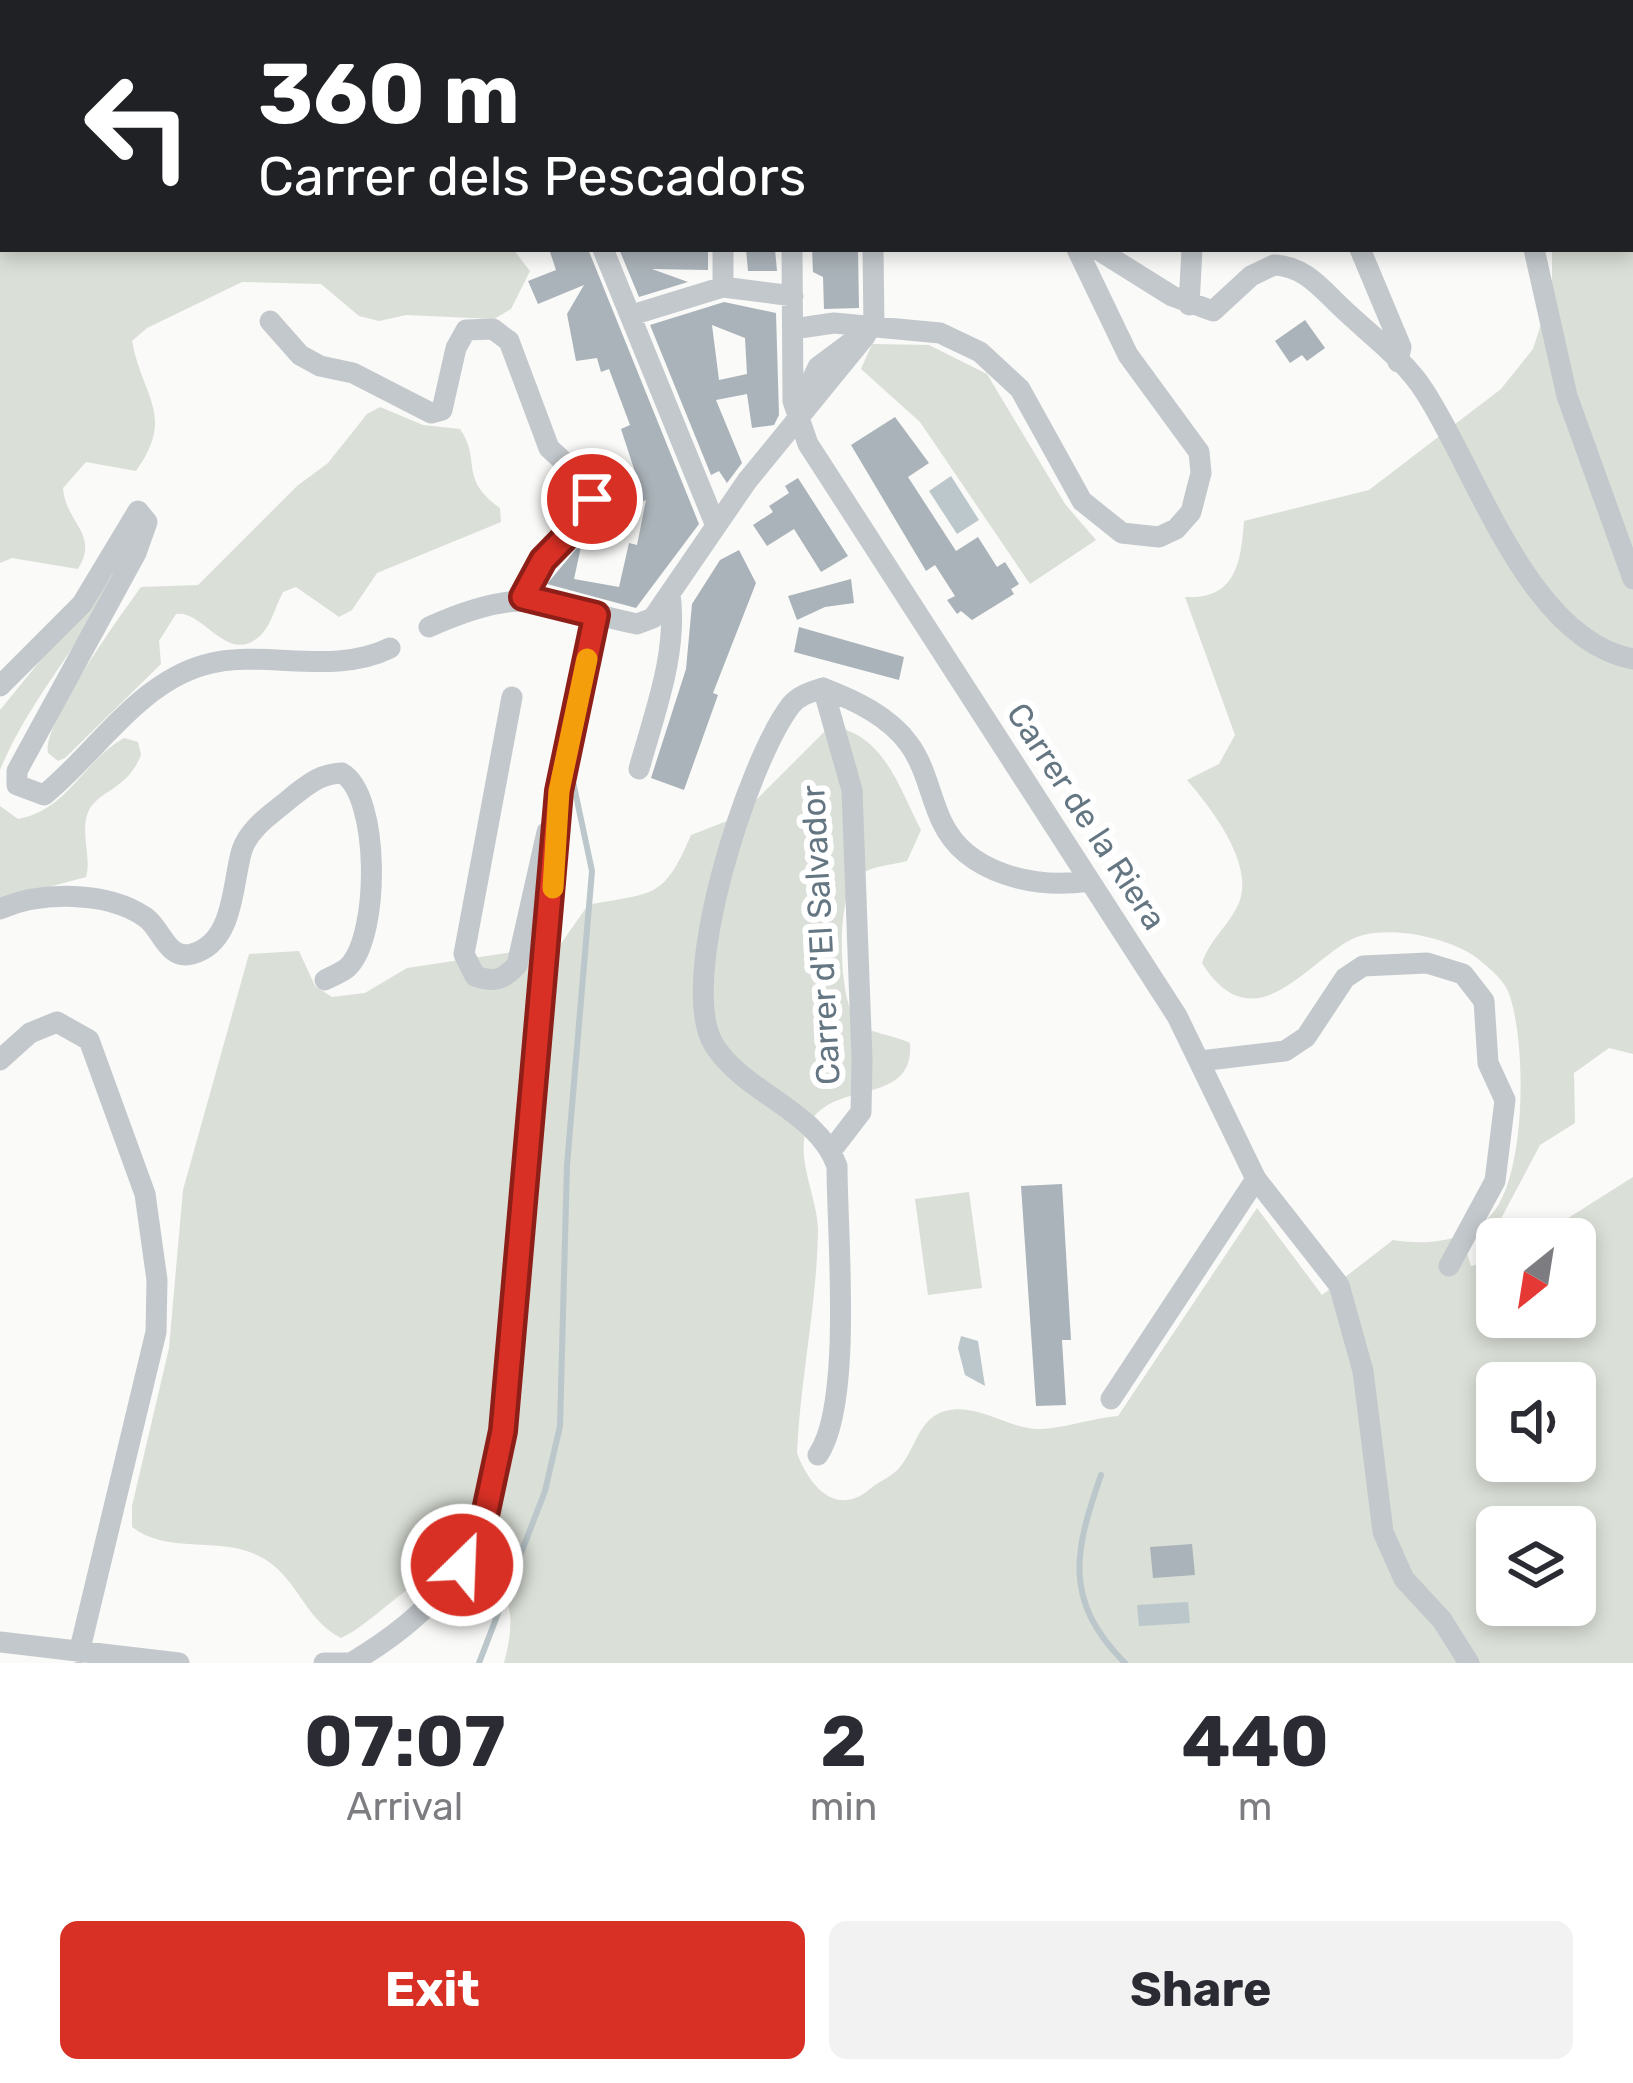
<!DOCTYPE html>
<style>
body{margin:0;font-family:Rubik,sans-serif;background:#f2f2f3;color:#2b2b33;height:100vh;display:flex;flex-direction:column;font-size:45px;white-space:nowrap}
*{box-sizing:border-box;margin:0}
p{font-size:39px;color:#7c7c81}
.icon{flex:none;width:66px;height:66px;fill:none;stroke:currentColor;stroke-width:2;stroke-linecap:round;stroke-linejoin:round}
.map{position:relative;height:1663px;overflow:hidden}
.drawer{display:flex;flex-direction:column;background:#fff;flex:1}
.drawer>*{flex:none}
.top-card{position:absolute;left:0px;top:0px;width:1635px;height:252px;box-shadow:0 6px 18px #0003;background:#202124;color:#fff;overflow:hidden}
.needle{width:78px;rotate:210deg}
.tools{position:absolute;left:1476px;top:1218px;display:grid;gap:24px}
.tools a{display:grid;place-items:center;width:120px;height:120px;border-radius:18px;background:#fff;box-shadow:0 6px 18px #0003;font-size:60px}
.pin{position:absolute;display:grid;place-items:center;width:102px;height:102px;color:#fff;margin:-51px;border:6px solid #fff;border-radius:50%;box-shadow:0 3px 12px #0007}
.me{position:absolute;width:132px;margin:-66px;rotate:24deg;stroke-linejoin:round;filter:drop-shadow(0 0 9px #0008)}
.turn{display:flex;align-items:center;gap:42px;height:252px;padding:0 60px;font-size:54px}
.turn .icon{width:156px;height:156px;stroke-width:2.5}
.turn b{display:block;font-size:84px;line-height:102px}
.eta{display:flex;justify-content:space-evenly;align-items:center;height:204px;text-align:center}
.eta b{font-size:72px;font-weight:700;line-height:84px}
.cta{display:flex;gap:24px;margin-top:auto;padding:24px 60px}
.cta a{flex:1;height:138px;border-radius:18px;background:#d93025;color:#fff;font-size:48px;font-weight:700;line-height:138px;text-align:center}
.cta a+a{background:#f2f2f3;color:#2b2b33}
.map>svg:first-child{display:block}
</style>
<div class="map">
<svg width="1633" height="1663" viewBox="0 0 1633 1663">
<rect width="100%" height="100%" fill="#fafaf8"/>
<!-- green -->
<path fill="#dadfd7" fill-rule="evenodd" d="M 0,0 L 118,3 L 3,3 L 3,249 L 513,249 L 530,271 L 511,309 L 494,319 L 406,315 L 379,321 L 359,316 L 321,284 L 242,282 L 147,328 L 132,341 C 142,397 176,415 136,471 L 86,462 L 63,488 C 65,522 100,534 78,569 L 12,558 L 0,563 Z
M 1519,0 L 1633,0 L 1633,1054 L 1609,1048 L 1574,1073 L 1575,1123 L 1540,1145 L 1495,1230 L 1464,1243 L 1471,1266 L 1497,1260 L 1497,1317 L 1575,1317 L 1575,1239 L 1535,1239 L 1633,1177 L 1633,1663 L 504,1663 C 511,1637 517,1603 495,1583 C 440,1534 387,1618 341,1638 C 302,1618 298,1574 257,1555 C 217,1536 169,1555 132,1527 L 132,1506 L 169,1348 L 183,1190 L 249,954 L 299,951 L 315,986 L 332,997 L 365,993 L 407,968 L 560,945 L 588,905 C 653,892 663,901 691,835 L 740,816 L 830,726 C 884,733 899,788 921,830 L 907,861 C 889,866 869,865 855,879 C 836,899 838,1005 858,1023 C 871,1034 894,1035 910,1043 C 915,1110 828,1076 807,1129 C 795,1157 818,1200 818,1230 C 817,1305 800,1380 797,1453 C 810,1488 837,1517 870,1489 C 879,1481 892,1477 900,1467 C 916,1448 919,1418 945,1411 C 977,1403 1005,1427 1036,1429 C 1058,1430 1093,1418 1118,1416 L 1257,1208 L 1322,1295 L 1393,1240 C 1426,1245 1460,1243 1487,1219 C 1528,1185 1527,1038 1508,991 C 1502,978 1488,967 1477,958 C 1449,938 1397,927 1363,935 C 1315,947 1258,1052 1202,963 C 1210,940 1226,928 1237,907 C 1258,868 1212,809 1187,780 L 1219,764 L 1235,735 L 1185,597 C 1236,600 1241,562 1244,521 L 1369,490 L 1501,389 L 1533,349 L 1552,290 L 1552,249 L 1632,249 L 1632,3 ZM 1497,1383 L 1575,1383 L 1575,1461 L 1497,1461 ZM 1497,1527 L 1575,1527 L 1575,1605 L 1497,1605 Z
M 872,344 L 929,345 L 987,374 L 1065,504 L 1096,540 L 1030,584 L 920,422 L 861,369 Z
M 380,407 L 423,425 L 460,429 C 482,461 458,478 500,508 L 501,522 L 377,573 L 352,610 L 339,617 L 296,587 L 283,592 C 276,605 271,625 261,635 C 228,667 203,609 176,614 L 159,641 L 161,664 L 65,758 L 58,761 L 48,753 C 42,724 120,616 141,587 L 198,585 L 297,486 L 328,463 L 367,414 Z
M 107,579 L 112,583 C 78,648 28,702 0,770 L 0,710 Z
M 124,738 L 138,742 L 141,755 C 127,790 101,789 89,810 C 79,831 92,856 86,877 L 0,900 L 0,806 L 18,819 C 68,810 83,761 124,738 Z
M 969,1192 L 982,1288 L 928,1295 L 915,1199 Z"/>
<!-- water -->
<path fill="#bbc7cb" d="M 464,0 L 795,0 L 462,3 Z
M 951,476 L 979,520 L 957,534 L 929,491 Z
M 961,1336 L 978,1341 L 985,1386 L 965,1375 L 958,1348 Z
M 1188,1602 L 1190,1623 L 1139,1626 L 1137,1605 Z"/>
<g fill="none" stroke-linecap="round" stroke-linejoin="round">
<!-- stream -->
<path stroke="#bbc7cb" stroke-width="6" d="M 1101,1475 C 1075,1550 1062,1600 1125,1663
M 479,1663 L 545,1491 L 560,1426 L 567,1165 L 592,871 L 571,772"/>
</g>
<!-- building -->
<path fill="#aab3b9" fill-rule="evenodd" d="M 549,249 L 588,249 L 699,524 L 636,608 L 547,584 L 582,542 L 574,579 L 619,587 L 629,543 L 637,545 L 646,500 L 622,510 L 606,499 L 604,488 L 636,475 L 621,429 L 630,425 L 609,369 L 601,372 L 597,358 L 576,361 L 567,314 L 584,285 L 538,304 L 528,281 L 556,270 Z
M 619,249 L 708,249 L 708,270 L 652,269 L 688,282 L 639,297 Z
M 746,249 L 775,249 L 777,271 L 748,271 Z
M 812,249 L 858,249 L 859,308 L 824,309 L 823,277 L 813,272 Z
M 724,302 L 776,313 L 779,415 L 774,425 L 752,428 L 747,394 L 716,400 L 742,463 L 727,483 L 719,471 L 711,475 L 650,325 ZM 712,325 L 745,338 L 747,374 L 719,380 Z
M 1305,320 L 1325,348 L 1307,361 L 1302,355 L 1290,363 L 1275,341 Z
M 895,417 L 929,463 L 908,477 L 956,551 L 978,537 L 997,567 L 1005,562 L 1019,584 L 1011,589 L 1014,594 L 972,620 L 961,611 L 957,614 L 947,600 L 955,596 L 935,565 L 926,571 L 851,445 Z
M 798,478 L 848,556 L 821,572 L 794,529 L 767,546 L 753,525 L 773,512 L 769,506 L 789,493 L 785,486 Z
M 739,550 L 756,583 L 713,693 L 718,695 L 684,790 L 651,778 L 686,669 L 692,604 L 720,560 Z
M 851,579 L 854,603 L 825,607 L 797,620 L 788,596 Z
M 799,627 L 904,657 L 899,680 L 794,652 Z
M 1062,1184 L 1071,1340 L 1062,1340 L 1066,1405 L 1036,1406 L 1021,1186 Z
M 1192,1544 L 1195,1575 L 1153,1578 L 1150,1547 Z"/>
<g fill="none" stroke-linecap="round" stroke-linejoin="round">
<!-- minor -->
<path stroke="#c3c8cc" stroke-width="21" d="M 1494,0 L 1495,3
M 1095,3 L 1095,0
M 1202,3 L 1203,0
M 603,249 L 716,526
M 723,249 L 723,287
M 792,249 L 793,401 L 808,444 L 1177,1016 L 1256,1179 L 1339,1285 L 1363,1371 L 1383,1532 L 1404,1579 L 1442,1620 L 1469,1663
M 873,249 L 874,327
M 1097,249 L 1172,296 L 1213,311 L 1251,276 L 1274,265 C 1304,266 1321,288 1341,307 C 1369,334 1405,360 1425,392 C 1477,472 1529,640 1633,659
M 1360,249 L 1401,347 L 1398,362
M 1534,249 L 1567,396 L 1633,579
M 1189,305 L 1192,249
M 632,315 L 723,287 L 793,296
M 270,321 L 300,355 L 320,366 L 353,373 L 431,413 L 442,410 L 456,348 L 466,330 L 493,329 L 509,341 L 549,448 L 588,484 L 591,499 L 586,516 L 543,560 L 523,597
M 793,329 L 834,323 L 940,333 L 980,352 L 1020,389 L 1082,501 L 1122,533 L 1159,537 L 1176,529 L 1191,512 L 1201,473 L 1199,452 L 1128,355 L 1077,249
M 799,408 L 818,367 L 857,338
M 429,627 C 525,584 540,603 637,624 L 653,618 L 747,481 L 866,335
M 0,686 L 82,604 L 138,511 L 147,522 L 136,553 L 17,771 L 17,785 L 44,795 C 95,754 137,684 204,665 C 263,648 331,677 390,648
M 823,688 L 852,790 L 862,1059 L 861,1112 L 831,1151
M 512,697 L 464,954 L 475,976 C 495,983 503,980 517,965 L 547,832
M 639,769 C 655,711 678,653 670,593
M 0,909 C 41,891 107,891 145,917 C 161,927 167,961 192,954 C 235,943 232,882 242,850 C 250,826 275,812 293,796 C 310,783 320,774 342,773 C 380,795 380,934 349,966 C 344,972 332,976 325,980
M 0,1060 L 30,1033 L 57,1022 L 89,1040 L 145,1194 L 157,1280 L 156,1332 L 79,1653
M 1200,1061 L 1285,1051 L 1306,1037 L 1345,978 L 1363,966 L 1427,963 L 1463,974 L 1484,1001 L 1488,1063 L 1505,1100 L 1495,1181 L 1449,1266
M 1111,1399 L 1256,1179
M 818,1455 C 853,1404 837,1234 837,1166 C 817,1110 745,1094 714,1045 C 676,983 748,761 791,705 C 799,695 811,692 823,688 C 854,700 889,716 909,744 C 926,767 930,797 942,822 C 967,875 1037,889 1089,881
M 0,1642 L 179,1663
M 324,1663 L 349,1663
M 351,1663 C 433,1614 469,1571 495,1479 L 559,791 L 596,615"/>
</g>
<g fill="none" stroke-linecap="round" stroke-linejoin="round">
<!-- route casing -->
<g stroke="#8d1f18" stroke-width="30">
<path id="route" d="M 462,1565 L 484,1520 L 503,1431 L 559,791 L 596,615 L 523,597 L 543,560 L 586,516 L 592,499"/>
</g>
<!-- route -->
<use href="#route" stroke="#d93025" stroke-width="21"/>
<!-- slow -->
<path stroke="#f59e0b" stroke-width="21" d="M 553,888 L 559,791 L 587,659"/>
</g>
<g text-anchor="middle" stroke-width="12" stroke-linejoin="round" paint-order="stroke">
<!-- street labels -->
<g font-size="33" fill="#657683" stroke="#fff">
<text transform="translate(1087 816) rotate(57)" y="12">Carrer de la Riera</text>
<text transform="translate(820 935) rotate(-93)" y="12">Carrer d'El Salvador</text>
</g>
</g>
</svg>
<div class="tools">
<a><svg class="needle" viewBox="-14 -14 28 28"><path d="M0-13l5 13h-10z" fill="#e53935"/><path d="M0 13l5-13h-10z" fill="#7c7c81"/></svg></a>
<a><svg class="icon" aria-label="sound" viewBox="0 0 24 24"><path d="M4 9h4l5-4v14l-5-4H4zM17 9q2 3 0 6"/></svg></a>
<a><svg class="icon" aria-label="layers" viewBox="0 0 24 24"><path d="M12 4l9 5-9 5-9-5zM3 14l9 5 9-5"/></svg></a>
</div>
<div class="pin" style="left:592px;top:499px;background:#d93025"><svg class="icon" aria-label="arrive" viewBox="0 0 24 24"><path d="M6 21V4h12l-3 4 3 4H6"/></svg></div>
<svg class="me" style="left:462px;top:1565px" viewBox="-20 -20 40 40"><circle r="17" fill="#d93025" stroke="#fff" stroke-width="3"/><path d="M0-11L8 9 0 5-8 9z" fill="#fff"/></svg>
<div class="top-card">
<div class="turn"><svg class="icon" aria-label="left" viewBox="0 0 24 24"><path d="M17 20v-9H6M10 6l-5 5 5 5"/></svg><div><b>360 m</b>Carrer dels Pescadors</div></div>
</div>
</div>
<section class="drawer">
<div class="eta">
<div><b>07:07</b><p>Arrival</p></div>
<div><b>2</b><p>min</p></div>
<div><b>440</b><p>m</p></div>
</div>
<div class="cta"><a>Exit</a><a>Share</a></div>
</section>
